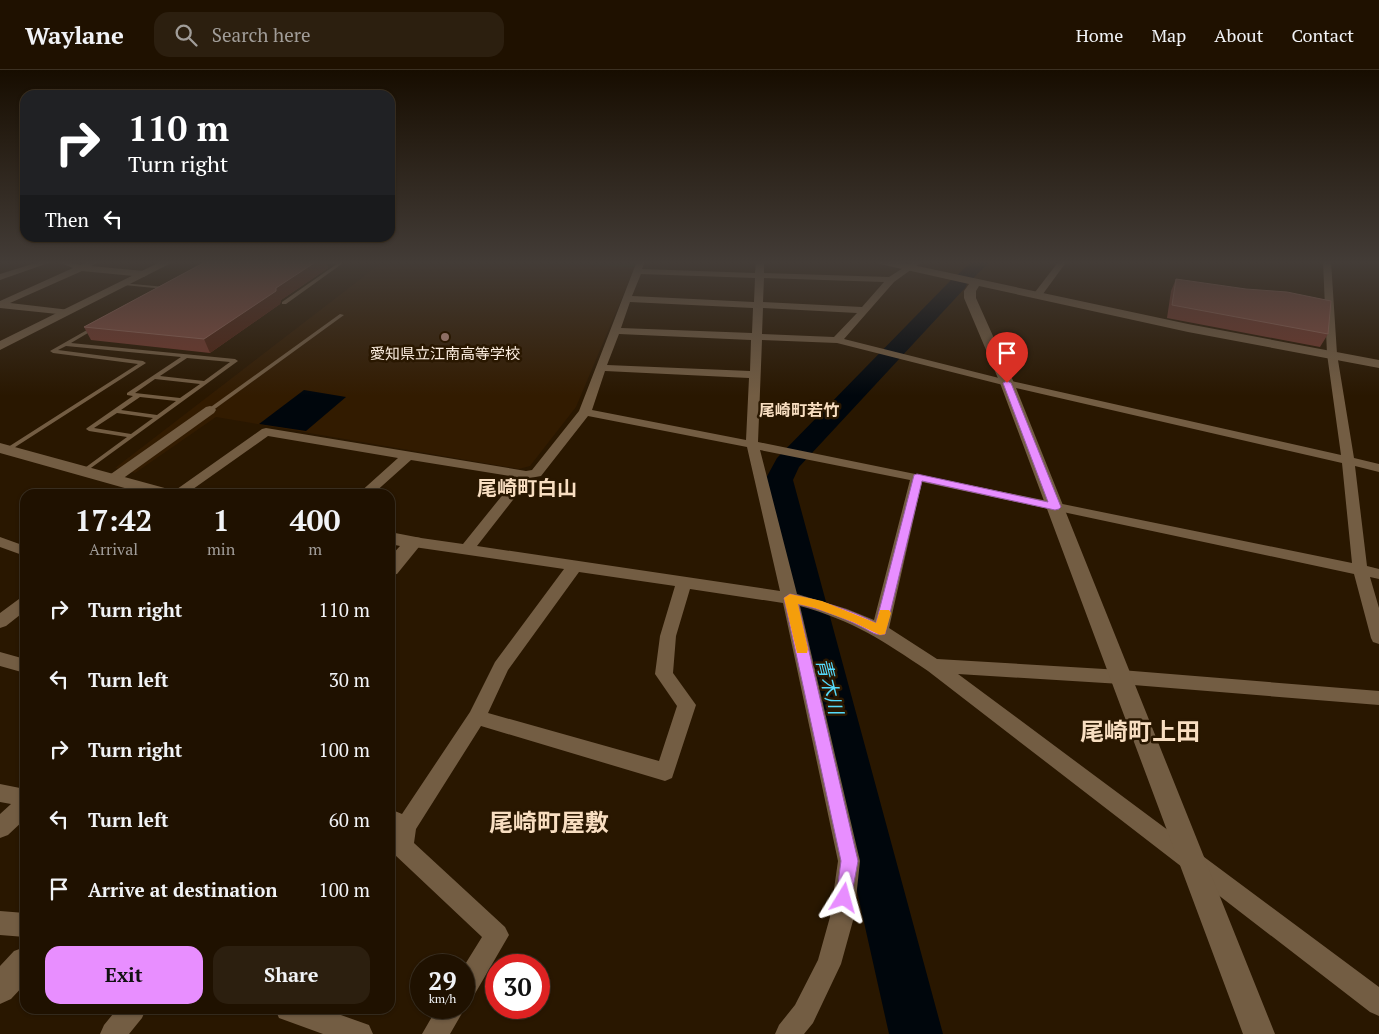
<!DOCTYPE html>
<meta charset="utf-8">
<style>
body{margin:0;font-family:"PT Serif","Noto Sans JP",serif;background:#2c1f0f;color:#f1f3f6;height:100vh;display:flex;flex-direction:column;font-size:19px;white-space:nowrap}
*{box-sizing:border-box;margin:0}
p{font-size:16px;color:#a19d99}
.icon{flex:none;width:28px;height:28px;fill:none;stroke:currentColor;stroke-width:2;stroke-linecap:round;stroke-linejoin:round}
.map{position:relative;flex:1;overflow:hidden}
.drawer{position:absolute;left:20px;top:419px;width:375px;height:525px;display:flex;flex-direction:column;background:#1f1100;border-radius:15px;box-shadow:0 1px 4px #0004,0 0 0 1px #3c3122}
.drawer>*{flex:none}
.guide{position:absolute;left:20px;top:20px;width:375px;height:152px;border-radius:15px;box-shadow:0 1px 4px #0004,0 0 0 1px #3c3122;background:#202124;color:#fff;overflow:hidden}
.speed{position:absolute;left:410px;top:884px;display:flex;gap:10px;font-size:25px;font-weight:700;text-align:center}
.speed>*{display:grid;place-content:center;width:65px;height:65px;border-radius:50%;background:#1f1100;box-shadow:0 1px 4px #0004,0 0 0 1px #3c3122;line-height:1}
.speed small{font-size:12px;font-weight:400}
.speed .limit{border:8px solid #d22;background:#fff;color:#111}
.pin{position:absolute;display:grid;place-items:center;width:42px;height:42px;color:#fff;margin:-51px -21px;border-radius:50% 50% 50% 0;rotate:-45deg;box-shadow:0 0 5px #0007}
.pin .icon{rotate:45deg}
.me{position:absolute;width:55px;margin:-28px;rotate:8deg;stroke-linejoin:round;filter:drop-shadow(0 0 4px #0008)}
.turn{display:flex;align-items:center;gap:18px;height:105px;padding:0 25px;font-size:22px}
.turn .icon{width:65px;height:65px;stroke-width:2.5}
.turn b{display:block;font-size:35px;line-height:42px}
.then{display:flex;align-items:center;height:48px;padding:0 25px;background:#0003;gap:10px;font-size:19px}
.eta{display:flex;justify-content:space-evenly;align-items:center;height:85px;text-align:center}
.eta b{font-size:30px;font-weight:800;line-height:35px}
.button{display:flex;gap:10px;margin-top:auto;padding:10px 25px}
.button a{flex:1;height:58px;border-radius:15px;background:#e88eff;color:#111;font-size:20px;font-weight:800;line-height:58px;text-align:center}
.button a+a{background:#2c1f0f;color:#f1f3f6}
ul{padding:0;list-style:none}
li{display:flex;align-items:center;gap:15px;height:70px;padding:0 25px}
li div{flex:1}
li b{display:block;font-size:19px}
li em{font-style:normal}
header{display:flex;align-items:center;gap:30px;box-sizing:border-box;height:70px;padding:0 25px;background:#1f1100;border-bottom:1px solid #3c3122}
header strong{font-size:24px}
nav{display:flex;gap:28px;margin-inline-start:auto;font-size:18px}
.search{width:350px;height:45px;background:#2c1f0f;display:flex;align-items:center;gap:12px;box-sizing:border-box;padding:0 18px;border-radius:15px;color:#a19d99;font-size:19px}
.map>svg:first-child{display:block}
</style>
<header>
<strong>Waylane</strong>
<div class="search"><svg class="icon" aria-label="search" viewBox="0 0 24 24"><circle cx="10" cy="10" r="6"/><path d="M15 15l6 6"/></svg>Search here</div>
<nav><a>Home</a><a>Map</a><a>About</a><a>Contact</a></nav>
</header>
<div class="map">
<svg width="1379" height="964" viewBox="0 0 1379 964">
<rect width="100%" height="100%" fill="#291700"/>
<!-- built -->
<path fill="#321b00" d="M 384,191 L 494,191 L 635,197 L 576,337 L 530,396 L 519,399 L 216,347 L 135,403 L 115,398 Z"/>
<!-- green -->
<path fill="#19320a" d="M 488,191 L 637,191 L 635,197 Z"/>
<!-- water -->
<path fill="#00060c" d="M 304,320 L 346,327 L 306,361 L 259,354 Z"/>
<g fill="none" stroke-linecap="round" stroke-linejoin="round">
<!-- river -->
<path fill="#00060c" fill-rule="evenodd" d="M 972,191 L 991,191 L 970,211 L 966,212 L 967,214 L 965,218 L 799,397 L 793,410 L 943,964 L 889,964 L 765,410 L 777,388 L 951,210 L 956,209 L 955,207 Z"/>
<!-- service -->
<path fill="#735d43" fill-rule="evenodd" d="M 303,191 L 341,192 L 343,193 L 286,234 L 282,234 L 282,232 L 337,194 L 305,192 Z
M 122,213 L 165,217 L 167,218 L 165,219 L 124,215 L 122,215 Z
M 340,244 L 344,245 L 212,341 L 208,341 L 208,339 Z
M 94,256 L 98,257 L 71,273 L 235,289 L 238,291 L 84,403 L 82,402 L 81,401 L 82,400 L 127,367 L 89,361 L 86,359 L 87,358 L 133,326 L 127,325 L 127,323 L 181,287 L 66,276 L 58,280 L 143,291 L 146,293 L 9,381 L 5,381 L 5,379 L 138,294 L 53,283 L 50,281 ZM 187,288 L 230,292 L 204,311 L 160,306 ZM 155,309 L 200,314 L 180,328 L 135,323 ZM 140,327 L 176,331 L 157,345 L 121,340 ZM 117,343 L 153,348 L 131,364 L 94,358 Z"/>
<!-- minor -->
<path fill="#735d43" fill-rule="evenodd" d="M 42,191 L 54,191 L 0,210 L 0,204 Z
M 55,191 L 67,191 L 80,195 L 89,191 L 100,191 L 91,196 L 144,201 L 148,204 L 144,207 L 82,201 L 10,233 L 70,240 L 72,242 L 67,245 L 0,238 L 0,231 L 73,198 Z
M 637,191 L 645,191 L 642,199 L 755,203 L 756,191 L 764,191 L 764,203 L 889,207 L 914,191 L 923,191 L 894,212 L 844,269 L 1007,310 L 1341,385 L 1327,284 L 1323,191 L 1331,191 L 1337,284 L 1354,388 L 1379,394 L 1379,402 L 1355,396 L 1367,496 L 1379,499 L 1379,509 L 1370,507 L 1379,538 L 1379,574 L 1373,572 L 1371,568 L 1354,504 L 922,412 L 889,558 L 937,589 L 1121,600 L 1379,621 L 1379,635 L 1121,614 L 958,604 L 1379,917 L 1379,946 L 1370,942 L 928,601 C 882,570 854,551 800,536 L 860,791 L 854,847 L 841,894 L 813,953 L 804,964 L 775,964 L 779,955 L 795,935 L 818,890 L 830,847 L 838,791 L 783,533 L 690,519 L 676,566 L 673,603 L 696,635 L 672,708 L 665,711 L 481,656 L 416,759 L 414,773 L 505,857 L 509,865 L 473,927 L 464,930 L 464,896 L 482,867 L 394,784 L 391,777 L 394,761 L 390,759 L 390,739 L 402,744 L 470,642 L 495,592 L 564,499 L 414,477 L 409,475 L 407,472 L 409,469 L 414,467 L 463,474 L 517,407 L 411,390 L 373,424 L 358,424 L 398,388 L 268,366 L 186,424 L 170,424 L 262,359 L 266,358 L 526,401 L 532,400 L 579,341 ZM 641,204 L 755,208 L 754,232 L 632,226 ZM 764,208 L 884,212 L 862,237 L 763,232 ZM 630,232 L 753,238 L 752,263 L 621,258 ZM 763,238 L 857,243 L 834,267 L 762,264 ZM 619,264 L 751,270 L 750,301 L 607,295 ZM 762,270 L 837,273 L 1007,316 L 1342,393 L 1352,493 L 758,372 ZM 605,301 L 749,308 L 746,370 L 592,340 ZM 588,346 L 747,377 L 780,521 L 477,476 L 530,408 L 541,406 ZM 760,380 L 910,410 L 874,550 L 847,539 L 797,524 ZM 579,502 L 675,516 L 660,566 L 655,604 L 677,636 L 659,691 L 488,643 L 508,600 Z
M 1059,191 L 1067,191 L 1040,228 L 1034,228 L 1032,226 Z
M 210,336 L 214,337 L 216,340 L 214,343 L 118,412 L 108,412 L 106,409 L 108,406 L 206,337 Z
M 0,467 L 25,476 L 25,486 L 0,477 Z
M 25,527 L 25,541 L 6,556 L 0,558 L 0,543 L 19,529 Z
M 0,582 L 25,589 L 25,603 L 0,596 Z
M 0,714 L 25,719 L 25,749 L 8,765 L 0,768 L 0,744 L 11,734 L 0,732 Z
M 0,841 L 25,843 L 25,867 L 0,865 Z
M 464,936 L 465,938 L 450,964 L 422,964 L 437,938 L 464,938 Z
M 117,939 L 146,939 L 142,948 L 129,964 L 100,964 L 104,955 Z
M 275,939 L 324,939 L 369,955 L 373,964 L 323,964 L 279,948 Z"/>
<!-- tertiary -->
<path fill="#735d43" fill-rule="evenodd" d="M 162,191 L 175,191 L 0,280 L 0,271 Z
M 875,191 L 894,191 L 1188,254 L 1379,290 L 1379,298 L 1188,262 L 979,216 L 976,221 L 976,228 L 1014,313 L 1275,964 L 1243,964 L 1000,313 L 964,228 L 964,221 L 969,214 L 880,194 Z
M 0,373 L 172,420 L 174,424 L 146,424 L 0,383 Z
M 390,462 L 421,468 L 423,472 L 397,504 L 390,505 L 390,487 L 400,476 L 390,474 Z
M 25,877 L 25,914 L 11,929 L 0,934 L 0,896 L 14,881 Z"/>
</g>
<!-- wall -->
<path fill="#73392d" d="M 207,191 L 326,191 L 328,198 L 281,230 L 280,234 L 210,283 L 91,270 L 84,257 Z
M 1176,209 L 1328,264 L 1320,277 L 1167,248 L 1171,221 Z"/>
<!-- shaded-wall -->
<path fill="#4f2313" d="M 317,191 L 326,191 L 328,198 L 281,230 L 280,234 L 210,283 L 204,269 L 276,218 Z"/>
<!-- building -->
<path fill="#824c41" stroke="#95665a" d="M 207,191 L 317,191 L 276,218 L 276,221 L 204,269 L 84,257 Z
M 1176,209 L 1246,219 L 1287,222 L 1331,231 L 1328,264 L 1172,235 Z"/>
<!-- sky -->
<linearGradient id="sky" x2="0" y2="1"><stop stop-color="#170d00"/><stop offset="0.59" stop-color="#433c37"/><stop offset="1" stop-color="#433c37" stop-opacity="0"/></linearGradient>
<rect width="1379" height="326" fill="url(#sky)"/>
<!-- route -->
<path fill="#e88eff" stroke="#975ca6" d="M 1007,311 L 1011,313 L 1061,437 L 1059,439 L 1055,440 L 922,411 L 885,564 C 877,567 870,561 862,557 C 842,547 820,539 798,534 L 858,791 L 850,834 L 844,837 L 838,834 L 836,828 L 841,791 L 784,528 L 790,524 C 820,531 849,539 876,553 L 914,405 L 917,404 L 1048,432 L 1003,313 Z"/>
<!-- slow -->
<path fill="#f59e0b" d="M 790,524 L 822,531 L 876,553 L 880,540 L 889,540 L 891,543 L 885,564 L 880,565 L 853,552 L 815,538 L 798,534 L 808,579 L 807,583 L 797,583 L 784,528 Z"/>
<!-- markers -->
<circle fill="#8d6e63" stroke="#291700" stroke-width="2" cx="445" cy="267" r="5"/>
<g text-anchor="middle" stroke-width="5" stroke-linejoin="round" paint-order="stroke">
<!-- far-poi labels -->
<g font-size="15" fill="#fceee0" stroke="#291700">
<text x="445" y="289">愛知県立江南高等学校</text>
</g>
<!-- far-quarter labels -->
<g font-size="16" font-weight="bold" fill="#f8dec1" stroke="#291700">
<text x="799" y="346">尾崎町若竹</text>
</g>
<!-- water labels -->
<g font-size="19" font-style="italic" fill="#55dafa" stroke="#291700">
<text transform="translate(830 616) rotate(76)" y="7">青木川</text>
</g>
<!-- quarter labels -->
<g font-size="20" font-weight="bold" fill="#f8dec1" stroke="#291700">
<text x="527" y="425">尾崎町白山</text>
</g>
<!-- near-quarter labels -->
<g font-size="24" font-weight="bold" fill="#f8dec1" stroke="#291700">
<text x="1140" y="670">尾崎町上田</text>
<text x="549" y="761">尾崎町屋敷</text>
</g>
</g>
</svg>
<div class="speed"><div>29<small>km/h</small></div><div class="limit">30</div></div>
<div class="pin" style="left:1007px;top:313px;background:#d93025"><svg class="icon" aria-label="arrive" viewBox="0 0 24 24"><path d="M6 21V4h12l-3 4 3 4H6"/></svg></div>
<svg class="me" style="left:844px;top:828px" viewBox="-20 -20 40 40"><path d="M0-17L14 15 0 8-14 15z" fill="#e88eff" stroke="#fff" stroke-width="4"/></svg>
<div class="guide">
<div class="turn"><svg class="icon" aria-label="right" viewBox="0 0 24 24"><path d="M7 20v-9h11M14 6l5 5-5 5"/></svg><div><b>110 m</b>Turn right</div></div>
<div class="then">Then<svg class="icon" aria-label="left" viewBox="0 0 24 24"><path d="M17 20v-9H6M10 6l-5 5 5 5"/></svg></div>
</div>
<section class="drawer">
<div class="eta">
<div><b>17:42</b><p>Arrival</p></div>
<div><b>1</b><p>min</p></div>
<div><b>400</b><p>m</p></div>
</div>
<ul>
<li><svg class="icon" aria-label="right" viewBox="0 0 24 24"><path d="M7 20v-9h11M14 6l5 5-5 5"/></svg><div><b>Turn right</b></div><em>110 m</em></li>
<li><svg class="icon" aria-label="left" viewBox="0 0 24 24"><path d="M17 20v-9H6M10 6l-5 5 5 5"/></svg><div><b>Turn left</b></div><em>30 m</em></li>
<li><svg class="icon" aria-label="right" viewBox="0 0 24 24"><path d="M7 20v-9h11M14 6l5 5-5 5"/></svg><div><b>Turn right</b></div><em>100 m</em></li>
<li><svg class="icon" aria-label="left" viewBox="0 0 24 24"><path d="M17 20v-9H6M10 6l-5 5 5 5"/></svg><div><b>Turn left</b></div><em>60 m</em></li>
<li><svg class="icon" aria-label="arrive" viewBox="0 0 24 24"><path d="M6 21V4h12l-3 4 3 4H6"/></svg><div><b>Arrive at destination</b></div><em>100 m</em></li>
</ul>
<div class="button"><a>Exit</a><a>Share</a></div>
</section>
</div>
